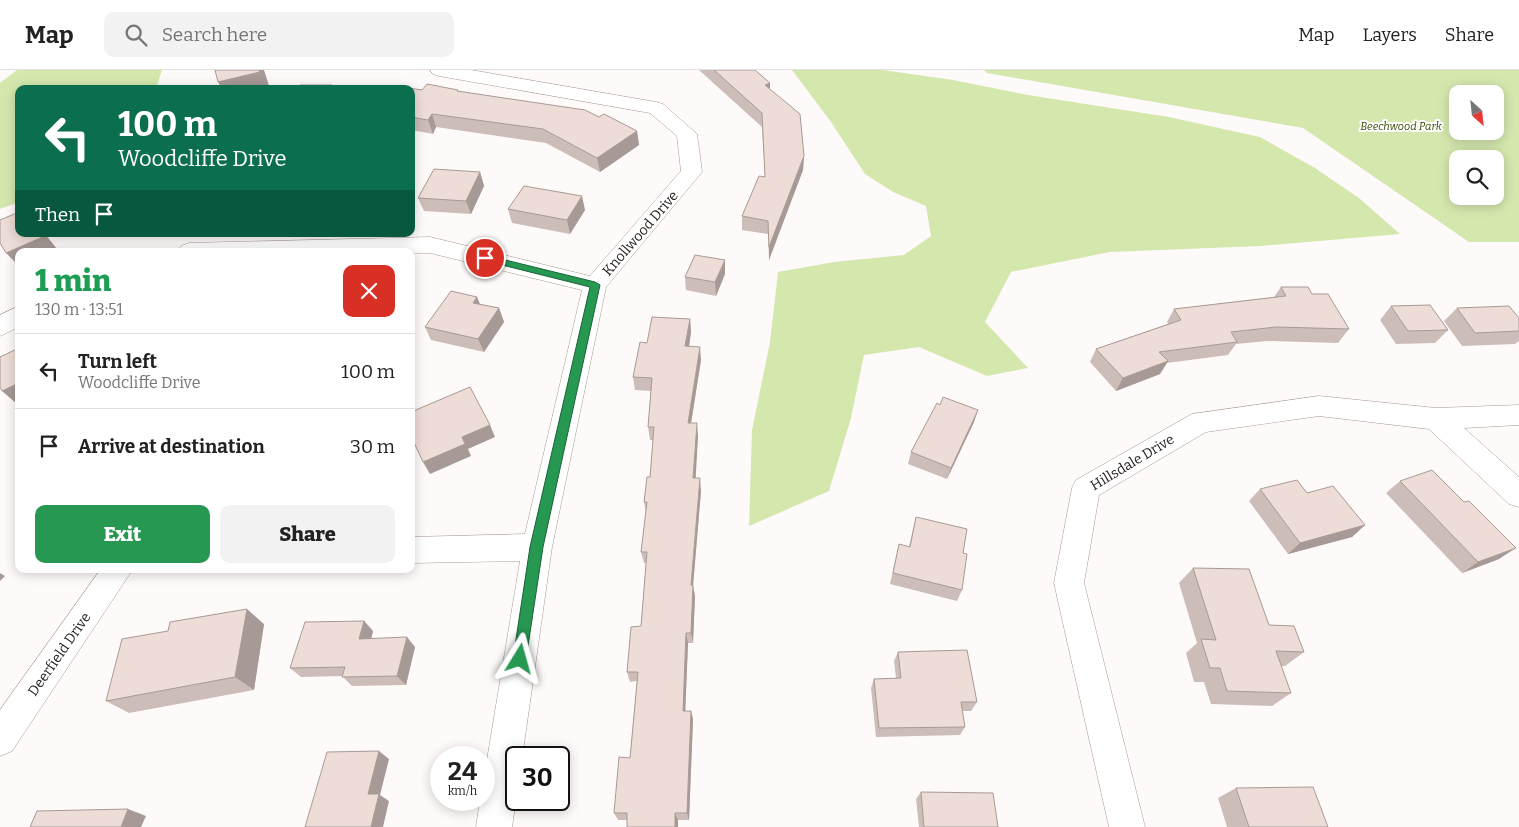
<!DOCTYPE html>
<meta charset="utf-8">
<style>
body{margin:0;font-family:Bitter,serif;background:#f2f2f2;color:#222;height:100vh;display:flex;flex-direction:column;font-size:19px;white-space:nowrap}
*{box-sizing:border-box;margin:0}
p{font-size:16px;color:#767676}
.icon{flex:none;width:28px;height:28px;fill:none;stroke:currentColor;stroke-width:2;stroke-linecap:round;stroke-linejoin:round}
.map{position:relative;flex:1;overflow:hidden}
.sheet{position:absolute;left:15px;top:178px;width:400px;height:325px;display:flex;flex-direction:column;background:#fff;border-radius:10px;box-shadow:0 2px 12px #0003}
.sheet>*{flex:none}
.hud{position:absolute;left:15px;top:15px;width:400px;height:152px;border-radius:10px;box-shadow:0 2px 12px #0003;background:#0b6e4f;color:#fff;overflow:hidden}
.needle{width:32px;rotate:153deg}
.tools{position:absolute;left:1449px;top:15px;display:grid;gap:10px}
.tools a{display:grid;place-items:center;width:55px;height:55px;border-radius:10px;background:#fff;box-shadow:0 2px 12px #0003;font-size:25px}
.speed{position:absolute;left:430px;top:676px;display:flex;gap:10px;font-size:25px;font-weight:700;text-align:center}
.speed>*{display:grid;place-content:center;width:65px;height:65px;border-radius:50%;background:#fff;box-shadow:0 2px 12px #0003;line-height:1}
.speed small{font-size:12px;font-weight:400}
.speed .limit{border:2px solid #111;border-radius:8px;background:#fff;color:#111}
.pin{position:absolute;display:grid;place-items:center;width:42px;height:42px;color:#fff;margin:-21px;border:2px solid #fff;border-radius:50%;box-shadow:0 1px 5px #0007}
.me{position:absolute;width:55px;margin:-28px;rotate:8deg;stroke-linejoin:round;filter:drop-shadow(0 0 4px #0008)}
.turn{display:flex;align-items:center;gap:18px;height:105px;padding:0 20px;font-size:22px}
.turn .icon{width:65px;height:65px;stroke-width:2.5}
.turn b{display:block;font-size:35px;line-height:42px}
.then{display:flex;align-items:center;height:48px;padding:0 20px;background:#0003;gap:10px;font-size:19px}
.round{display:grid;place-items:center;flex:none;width:52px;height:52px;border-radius:10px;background:#f2f2f2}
.overview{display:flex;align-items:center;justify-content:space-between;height:85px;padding:0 20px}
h1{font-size:30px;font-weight:800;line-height:38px;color:#1e9e55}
.cta{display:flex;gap:10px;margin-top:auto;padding:10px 20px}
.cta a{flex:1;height:58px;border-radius:10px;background:#269852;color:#fff;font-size:20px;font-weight:800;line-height:58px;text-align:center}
.cta a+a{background:#f2f2f2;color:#222}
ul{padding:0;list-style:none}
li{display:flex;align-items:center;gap:15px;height:75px;padding:0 20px;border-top:1px solid #e0e0e0}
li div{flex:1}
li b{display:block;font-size:19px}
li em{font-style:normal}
header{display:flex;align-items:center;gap:30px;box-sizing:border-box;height:70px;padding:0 25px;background:#fff;border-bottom:1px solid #e0e0e0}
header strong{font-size:24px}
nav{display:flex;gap:28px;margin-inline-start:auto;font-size:18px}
.search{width:350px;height:45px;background:#f2f2f2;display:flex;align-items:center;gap:12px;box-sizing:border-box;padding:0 18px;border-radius:10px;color:#767676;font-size:19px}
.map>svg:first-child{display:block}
</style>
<header>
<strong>Map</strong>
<div class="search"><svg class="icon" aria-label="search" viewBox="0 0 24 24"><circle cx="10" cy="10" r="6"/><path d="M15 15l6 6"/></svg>Search here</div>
<nav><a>Map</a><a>Layers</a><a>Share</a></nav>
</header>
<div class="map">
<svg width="1519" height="757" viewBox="0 0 1519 757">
<rect width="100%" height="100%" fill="#fefaf9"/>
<!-- green -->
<path fill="#d4e8ae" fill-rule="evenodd" d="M 17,0 L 162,0 L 156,19 L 19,19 L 19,132 L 0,139 L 0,13 Z
M 792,0 L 883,0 L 953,10 L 1028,25 L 1169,47 L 1260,67 L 1315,98 L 1359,128 L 1400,164 L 1261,176 L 1110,182 L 1011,202 L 985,252 L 1028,298 L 987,306 L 919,277 L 864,285 L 851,348 L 829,421 L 749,456 L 752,360 L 770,272 L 778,202 L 834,192 L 904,185 L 931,166 L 926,136 L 893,122 L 865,104 L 831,52 Z
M 984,0 L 1519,0 L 1519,172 L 1469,172 L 1303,58 L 987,3 ZM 1458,24 L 1495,24 L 1495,61 L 1458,61 ZM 1458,89 L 1495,89 L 1495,126 L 1458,126 Z"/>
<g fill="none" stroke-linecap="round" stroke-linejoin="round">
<!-- minor casing -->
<g stroke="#a89891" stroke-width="1">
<path id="minor" d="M 430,0 L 471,0 L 656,32 L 663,34 L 697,64 L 702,102 L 606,217 L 552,477 L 522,688 L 516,688 L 516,729 L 512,757 L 476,757 L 480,730 L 484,730 L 484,708 L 520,491 L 411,493 L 411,467 L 525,464 L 582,220 L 430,183 L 178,181 L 181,176 L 189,173 L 430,167 L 590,206 L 681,101 L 677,66 L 650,43 L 439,6 L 433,4 Z
M 19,236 L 19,257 L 0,266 L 0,245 Z
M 1319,326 L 1436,338 L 1519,335 L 1519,355 L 1464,358 L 1519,407 L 1519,437 L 1509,434 L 1429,359 L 1319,346 L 1206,362 L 1099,425 L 1084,513 L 1145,757 L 1109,757 L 1054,513 L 1072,418 L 1076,410 L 1192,344 Z
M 101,499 L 133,499 L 12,681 L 0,686 L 0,640 Z"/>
</g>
<!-- minor -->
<use href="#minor" fill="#fff" fill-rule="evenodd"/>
</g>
<!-- wall -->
<path fill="#cdbdb8" d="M 699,0 L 755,0 L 770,13 L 770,19 L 804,86 L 803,100 L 769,190 L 768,164 L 742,160 L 742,146 L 765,107 L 762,57 Z
M 411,19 L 459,21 L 599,47 L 637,61 L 639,75 L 600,102 L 546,73 L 436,57 L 433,64 L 411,60 Z
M 480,102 L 484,116 L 471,144 L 424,141 L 418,128 Z
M 508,139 L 585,140 L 570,164 L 512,153 Z
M 725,204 L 716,226 L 686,220 L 685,207 Z
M 1281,217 L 1312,224 L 1349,259 L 1338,273 L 1267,271 L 1236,274 L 1228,285 L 1167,293 L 1160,304 L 1116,321 L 1090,292 L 1096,279 L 1168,254 L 1167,252 L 1174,239 L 1274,227 Z
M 477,227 L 480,234 L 499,238 L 504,252 L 484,282 L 431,270 L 425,257 Z
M 1391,236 L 1448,260 L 1435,273 L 1396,274 L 1380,250 Z
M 1457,238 L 1519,248 L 1519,271 L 1515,274 L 1462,276 L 1444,251 Z
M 690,249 L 691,262 L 689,277 L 701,290 L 691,353 L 698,366 L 695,408 L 701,421 L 693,516 L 695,526 L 693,573 L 688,573 L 685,641 L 691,641 L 693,649 L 689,750 L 678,750 L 678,757 L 627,757 L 627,750 L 618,750 L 614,743 L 630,688 L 637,611 L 630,612 L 627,602 L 641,556 L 646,493 L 644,493 L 641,482 L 646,442 L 644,432 L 650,407 L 653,370 L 650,370 L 648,357 L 651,321 L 635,320 L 633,307 L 647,273 Z
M 940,335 L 974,352 L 947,409 L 908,394 L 911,382 Z
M 1400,411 L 1499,489 L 1462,503 L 1386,423 Z
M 1260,419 L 1307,423 L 1365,455 L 1352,467 L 1288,484 L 1249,431 Z
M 916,447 L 963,483 L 962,520 L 957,531 L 890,514 L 899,474 L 909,477 L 913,459 Z
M 1193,498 L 1304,582 L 1285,596 L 1281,596 L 1291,623 L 1272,636 L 1211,634 L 1204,612 L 1194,612 L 1186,583 L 1197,573 L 1179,513 Z
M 364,551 L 373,561 L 371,568 L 415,577 L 406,615 L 352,616 L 342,606 L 301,607 L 290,598 Z
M 264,554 L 254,620 L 129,643 L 106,631 L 168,561 Z
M 898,582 L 977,632 L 971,641 L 962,641 L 965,657 L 960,665 L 876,667 L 871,618 L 874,609 L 896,608 L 894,591 Z
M 1236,718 L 1328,757 L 1227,757 L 1218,728 Z
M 921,722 L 998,757 L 919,757 L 916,729 Z"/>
<!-- shaded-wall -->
<path fill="#a79a96" d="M 259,0 L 264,0 L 270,19 L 222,19 L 218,12 Z
M 770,13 L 770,27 L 765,15 Z
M 432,44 L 436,57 L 433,64 L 428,50 Z
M 637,61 L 639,75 L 600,102 L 597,88 Z
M 804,86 L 803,100 L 769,190 L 769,177 Z
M 480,102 L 484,116 L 471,144 L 466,131 Z
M 582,126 L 585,140 L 570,164 L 567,150 Z
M 43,164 L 45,164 L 57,179 L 53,181 L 19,181 L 19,196 L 6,183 Z
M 725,190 L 725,204 L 716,226 L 715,212 Z
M 477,227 L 482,240 L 473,233 Z
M 499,238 L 504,252 L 484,282 L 478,269 Z
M 690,249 L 691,262 L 687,290 L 685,276 Z
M 700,277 L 701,290 L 689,366 L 688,353 Z
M 1168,291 L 1160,304 L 1116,321 L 1123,308 Z
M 19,313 L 19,333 L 17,334 L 2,321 Z
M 978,340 L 974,352 L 947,409 L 951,398 Z
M 697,353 L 698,366 L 695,420 L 693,408 Z
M 490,355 L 495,367 L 468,379 L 471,386 L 430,404 L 423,392 L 462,367 Z
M 700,408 L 701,421 L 693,516 L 695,526 L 693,573 L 691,563 L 691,515 Z
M 1365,455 L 1352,467 L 1288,484 L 1300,473 Z
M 1516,478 L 1499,489 L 1462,503 L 1478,492 Z
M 0,503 L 5,506 L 0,511 Z
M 247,539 L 264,554 L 254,620 L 235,607 Z
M 364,551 L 373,561 L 369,579 L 359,569 Z
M 686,563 L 688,573 L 685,649 L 683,641 Z
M 407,567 L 415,577 L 406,615 L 397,606 Z
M 691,641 L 693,649 L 689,750 L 687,743 Z
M 379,681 L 389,689 L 380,725 L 389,731 L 383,757 L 371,757 L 368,724 Z
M 128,739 L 146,746 L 141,757 L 121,757 Z
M 675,743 L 678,750 L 678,757 L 675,757 Z"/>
<!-- building -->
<path fill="#eedcd6" stroke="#a79a96" d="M 215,0 L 259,0 L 260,2 L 218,12 Z
M 714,0 L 755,0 L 770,13 L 765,15 L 800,44 L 804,86 L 769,177 L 768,151 L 742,146 L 759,106 L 765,107 L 762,43 Z
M 427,14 L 458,20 L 457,21 L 585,40 L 599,47 L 604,44 L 637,61 L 597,88 L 543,59 L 432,44 L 428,50 L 411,47 L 411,19 L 400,19 L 402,17 L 422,20 Z
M 300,15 L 332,15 L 330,19 L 297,19 Z
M 434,99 L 480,102 L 466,131 L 418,128 Z
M 524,116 L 582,126 L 567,150 L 508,139 Z
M 19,142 L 19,164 L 43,164 L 45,166 L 6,183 L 0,173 L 0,150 Z
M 695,185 L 725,190 L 715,212 L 685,207 Z
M 1281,217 L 1308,217 L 1312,224 L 1328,224 L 1349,259 L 1276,257 L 1231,262 L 1237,272 L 1159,282 L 1168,291 L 1123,308 L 1096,279 L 1181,250 L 1174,239 L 1286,226 Z
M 451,221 L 477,227 L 473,233 L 499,238 L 478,269 L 425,257 Z
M 1430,235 L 1448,260 L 1408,261 L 1391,236 Z
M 1509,236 L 1519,248 L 1519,261 L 1475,263 L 1457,238 Z
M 652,247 L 690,249 L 685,276 L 700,277 L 688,353 L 697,353 L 693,408 L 700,408 L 691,515 L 693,515 L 691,563 L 686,563 L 683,641 L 691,641 L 687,743 L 675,743 L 675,757 L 627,757 L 627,743 L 614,743 L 619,687 L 630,688 L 638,602 L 627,602 L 631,557 L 641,556 L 647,482 L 641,482 L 647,432 L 644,432 L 647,407 L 650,407 L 654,357 L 648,357 L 652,308 L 633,307 L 640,272 L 647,273 Z
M 19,278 L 19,313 L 2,321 L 0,317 L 0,287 Z
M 470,317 L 490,355 L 462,367 L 465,374 L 423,392 L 411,366 L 411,342 Z
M 943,327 L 978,340 L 951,398 L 911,382 L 937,333 L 940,335 Z
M 1432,400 L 1464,432 L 1469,431 L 1516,478 L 1478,492 L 1400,411 Z
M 1297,410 L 1307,423 L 1333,416 L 1365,455 L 1300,473 L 1260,419 Z
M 19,429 L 19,438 L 16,430 Z
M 916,447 L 967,459 L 963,483 L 967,484 L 962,520 L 893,503 L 899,474 L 910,477 Z
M 1193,498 L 1249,499 L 1269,555 L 1294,556 L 1304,582 L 1276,581 L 1291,623 L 1227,621 L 1220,598 L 1210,598 L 1201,569 L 1216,570 Z
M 247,539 L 235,607 L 106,631 L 122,569 L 168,561 L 170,552 Z
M 364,551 L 359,569 L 407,567 L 397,606 L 342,607 L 345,597 L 290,598 L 305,552 Z
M 967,580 L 977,632 L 961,632 L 965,657 L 879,658 L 874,609 L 901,608 L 898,582 Z
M 379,681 L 368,724 L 379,724 L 371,757 L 305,757 L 327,682 Z
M 1313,717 L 1328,757 L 1249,757 L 1236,718 Z
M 921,722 L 993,723 L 998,757 L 924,757 Z
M 128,739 L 121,757 L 30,757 L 37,741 Z"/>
<!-- route -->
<path fill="#269852" stroke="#196335" d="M 485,185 L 595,212 L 600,215 L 543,477 L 526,589 L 525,593 L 520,595 L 515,593 L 513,589 L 530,477 L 590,217 L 482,190 L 480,188 Z"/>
<g text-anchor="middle" stroke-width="4" stroke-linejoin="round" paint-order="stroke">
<!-- far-park labels -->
<g font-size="11" font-style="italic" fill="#384900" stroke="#fff">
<text x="1401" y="60">Beechwood Park</text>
</g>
<!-- street labels -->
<g font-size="14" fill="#26211e" stroke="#fff">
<text transform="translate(640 163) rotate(-49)" y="5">Knollwood Drive</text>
<text transform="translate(1132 392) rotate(-31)" y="5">Hillsdale Drive</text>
<text transform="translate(59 584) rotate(-55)" y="5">Deerfield Drive</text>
</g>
</g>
</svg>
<div class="tools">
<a><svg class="needle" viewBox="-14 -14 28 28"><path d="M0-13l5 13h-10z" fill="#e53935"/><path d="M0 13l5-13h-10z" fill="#767676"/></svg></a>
<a><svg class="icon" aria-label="search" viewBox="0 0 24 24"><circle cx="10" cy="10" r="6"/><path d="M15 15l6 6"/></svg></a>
</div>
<div class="speed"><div>24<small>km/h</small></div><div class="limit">30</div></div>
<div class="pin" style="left:485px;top:188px;background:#d93025"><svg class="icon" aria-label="arrive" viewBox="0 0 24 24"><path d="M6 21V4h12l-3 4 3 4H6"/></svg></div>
<svg class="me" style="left:520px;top:589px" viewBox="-20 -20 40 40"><path d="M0-17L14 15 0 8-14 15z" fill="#269852" stroke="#fff" stroke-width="4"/></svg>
<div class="hud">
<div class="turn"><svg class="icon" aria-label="left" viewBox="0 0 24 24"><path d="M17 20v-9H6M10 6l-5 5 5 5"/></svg><div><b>100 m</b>Woodcliffe Drive</div></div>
<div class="then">Then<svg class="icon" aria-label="arrive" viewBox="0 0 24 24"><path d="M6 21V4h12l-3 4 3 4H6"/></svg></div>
</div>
<section class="sheet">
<div class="overview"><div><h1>1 min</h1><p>130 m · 13:51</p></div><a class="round" style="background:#d93025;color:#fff"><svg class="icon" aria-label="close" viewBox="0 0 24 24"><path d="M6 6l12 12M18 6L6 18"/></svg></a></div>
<ul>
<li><svg class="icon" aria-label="left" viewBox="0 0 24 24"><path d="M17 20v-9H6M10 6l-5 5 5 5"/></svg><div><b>Turn left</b><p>Woodcliffe Drive</p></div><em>100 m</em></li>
<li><svg class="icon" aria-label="arrive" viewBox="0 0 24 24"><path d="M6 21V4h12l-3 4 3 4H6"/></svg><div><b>Arrive at destination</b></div><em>30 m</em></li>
</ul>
<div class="cta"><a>Exit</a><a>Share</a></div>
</section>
</div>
